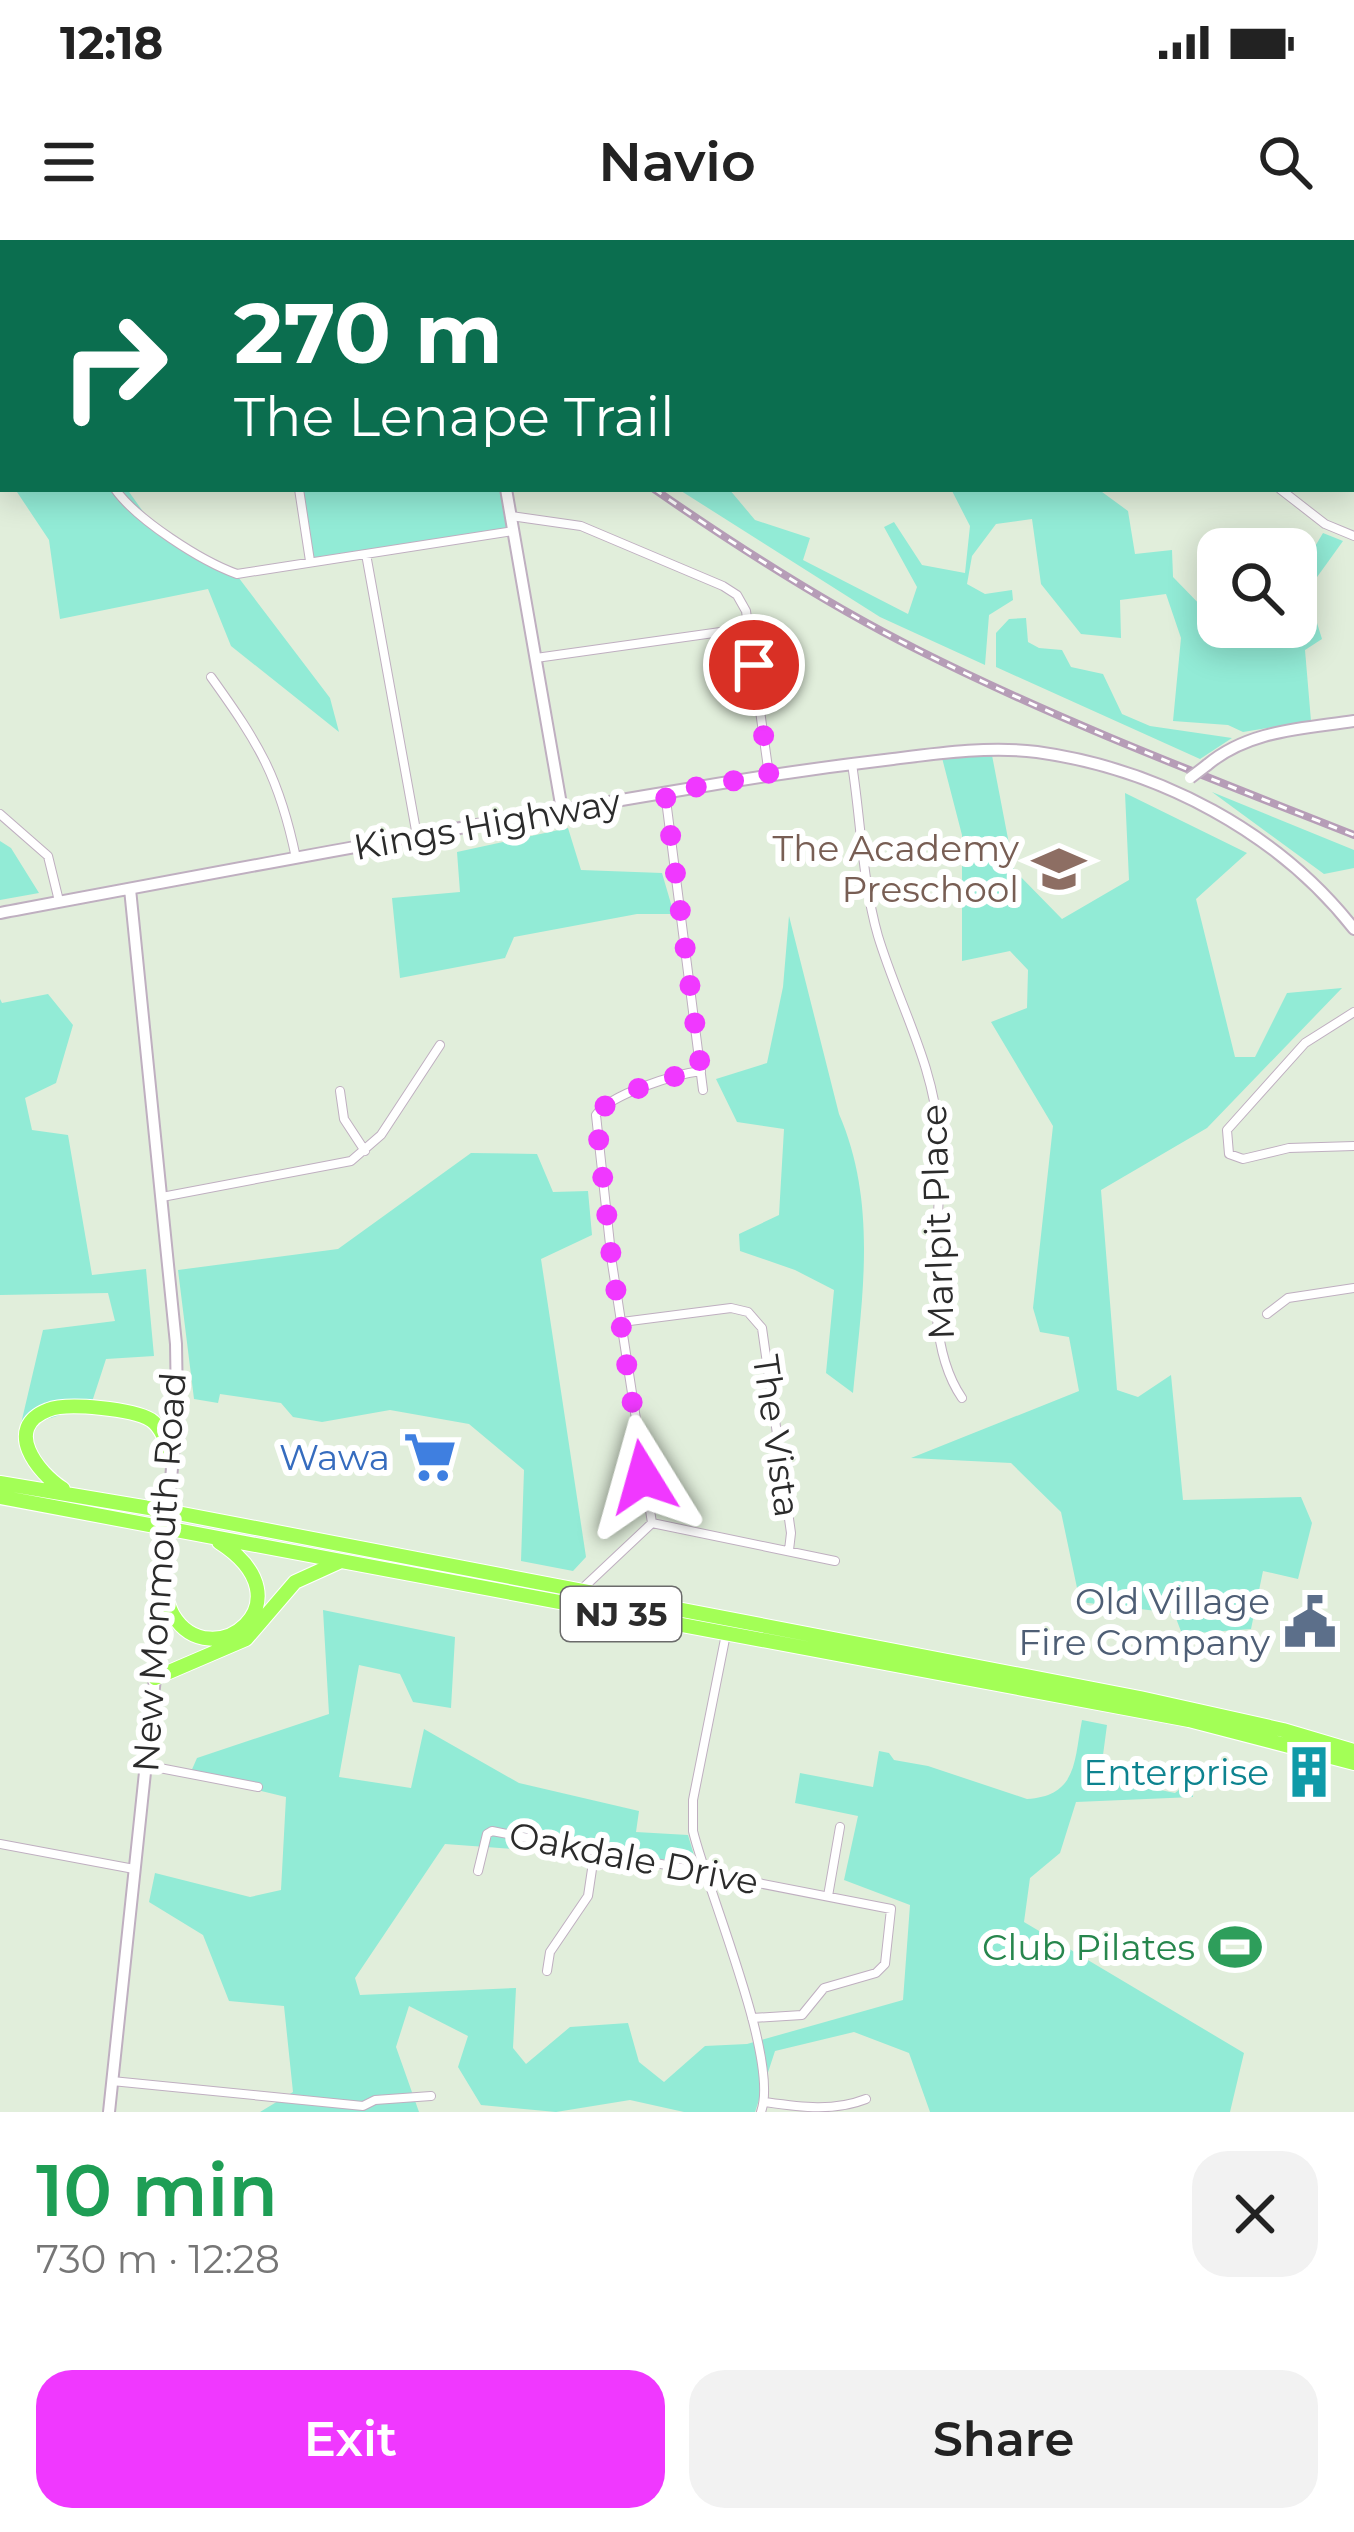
<!DOCTYPE html>
<meta charset="utf-8">
<style>
body{margin:0;font-family:Montserrat,sans-serif;background:#f2f2f2;color:#222;height:100vh;display:flex;flex-direction:column;font-size:45px;white-space:nowrap}
*{box-sizing:border-box;margin:0}
p{font-size:39px;color:#767676}
.icon{flex:none;width:66px;height:66px;fill:none;stroke:currentColor;stroke-width:2;stroke-linecap:round;stroke-linejoin:round}
.map{position:relative;height:1872px;overflow:hidden}
.drawer{display:flex;flex-direction:column;background:#fff;flex:1}
.drawer>*{flex:none}
.banner{position:absolute;left:0px;top:0px;width:1356px;height:252px;box-shadow:0 6px 30px #0003;background:#0b6e4f;color:#fff;overflow:hidden}
.buttons{position:absolute;left:1197px;top:288px;display:grid;gap:24px}
.buttons a{display:grid;place-items:center;width:120px;height:120px;border-radius:24px;background:#fff;box-shadow:0 6px 30px #0003;font-size:60px}
.pin{position:absolute;display:grid;place-items:center;width:102px;height:102px;color:#fff;margin:-51px;border:6px solid #fff;border-radius:50%;box-shadow:0 3px 12px #0007}
.me{position:absolute;width:132px;margin:-66px;rotate:352deg;stroke-linejoin:round;filter:drop-shadow(0 0 9px #0008)}
.turn{display:flex;align-items:center;gap:42px;height:252px;padding:0 36px;font-size:54px}
.turn .icon{width:156px;height:156px;stroke-width:2.5}
.turn b{display:block;font-size:84px;line-height:102px}
.round{display:grid;place-items:center;flex:none;width:126px;height:126px;border-radius:36px;background:#f2f2f2}
.head{display:flex;align-items:center;justify-content:space-between;height:204px;padding:0 36px}
h1{font-size:72px;font-weight:600;line-height:90px;color:#1e9e55}
.button{display:flex;gap:24px;margin-top:auto;padding:24px 36px}
.button a{flex:1;height:138px;border-radius:36px;background:#f038ff;color:#fff;font-size:48px;font-weight:600;line-height:138px;text-align:center}
.button a+a{background:#f2f2f2;color:#222}
.status{display:flex;justify-content:space-between;align-items:center;height:84px;padding:0 60px;background:#fff;direction:ltr}
.status svg{height:33px;fill:currentColor}
header{display:flex;justify-content:space-between;align-items:center;height:156px;padding:0 36px;background:#fff;font-size:54px;font-weight:600}
.map>svg:first-child{display:block}
</style>
<div class="status"><b>12:18</b><svg viewBox="0 0 49 12"><path d="M0 12V9h3v3zM5 12V6h3v6zM10 12V3h3v9zM15 12V0h3v12zM26 1h20v11H26zM47 4h2v5h-2z"/></svg></div>
<header><svg class="icon" aria-label="menu" viewBox="0 0 24 24"><path d="M4 6h16M4 12h16M4 18h16"/></svg>Navio<svg class="icon" aria-label="search" viewBox="0 0 24 24"><circle cx="10" cy="10" r="6"/><path d="M15 15l6 6"/></svg></header>
<div class="map">
<svg width="1354" height="1872" viewBox="0 0 1354 1872">
<rect width="100%" height="100%" fill="#e1eedb"/>
<!-- green -->
<path fill="#92ebd6" d="M 15,249 L 127,249 L 154,287 L 232,329 L 330,458 L 339,492 L 231,406 L 208,349 L 60,379 L 49,300 Z
M 301,249 L 505,249 L 513,287 L 313,320 Z
M 678,249 L 729,249 L 755,280 L 810,298 L 803,320 L 908,374 L 917,347 L 884,287 L 894,282 L 922,325 L 965,333 L 970,286 L 951,249 L 1098,249 L 1128,271 L 1135,314 L 1172,310 L 1173,337 L 1207,372 L 1218,370 L 1218,387 L 1296,387 L 1296,338 L 1323,293 L 1343,301 L 1307,351 L 1322,399 L 1305,410 L 1311,481 L 1243,492 L 1228,485 L 1173,481 L 1181,398 L 1166,354 L 1120,360 L 1121,398 L 1081,394 L 1041,344 L 1032,279 L 996,284 L 972,316 L 967,344 L 985,354 L 1012,350 L 1013,360 L 989,375 L 985,425 L 880,377 Z
M 1026,378 L 1028,402 L 1039,408 L 1062,410 L 1071,427 L 1103,434 L 1122,474 L 1150,486 L 1232,498 L 1200,519 L 996,427 L 996,393 L 1009,379 Z
M 991,510 L 1014,630 L 1062,679 L 1129,640 L 1125,553 L 1247,613 L 1196,659 L 1235,817 L 1255,817 L 1287,753 L 1342,748 L 1207,888 L 1101,950 L 1117,1150 L 1138,1157 L 1171,1135 L 1183,1260 L 1301,1257 L 1312,1283 L 1298,1339 L 1263,1331 L 1251,1389 L 1182,1394 L 1174,1373 L 1080,1362 L 1061,1272 L 1011,1223 L 911,1218 L 1079,1151 L 1069,1097 L 1040,1092 L 1033,1068 L 1053,886 L 991,782 L 1027,768 L 1028,730 L 1010,711 L 962,721 L 962,595 L 941,514 Z
M 1212,552 L 1354,610 L 1354,628 L 1324,634 Z
M 568,588 L 581,630 L 662,633 L 674,674 L 637,674 L 514,697 L 505,718 L 400,738 L 392,658 L 460,652 L 457,612 Z
M 0,601 L 11,608 L 39,653 L 0,660 Z
M 789,676 L 839,874 C 878,964 862,1059 853,1153 L 826,1133 L 834,1050 L 795,1030 L 740,1011 L 739,994 L 779,975 L 784,889 L 737,882 L 716,839 L 767,823 L 783,747 Z
M 48,754 L 73,785 L 56,843 L 25,858 L 32,890 L 68,895 L 92,1035 L 146,1029 L 154,1116 L 106,1119 L 91,1165 L 20,1188 L 43,1090 L 115,1081 L 108,1053 L 0,1055 L 0,759 L 2,763 Z
M 471,913 L 537,914 L 553,952 L 588,951 L 592,995 L 541,1019 L 586,1317 L 573,1331 L 521,1321 L 524,1230 L 469,1184 L 390,1170 L 322,1182 L 293,1177 L 281,1163 L 220,1154 L 218,1163 L 194,1159 L 178,1030 L 338,1009 Z
M 323,1370 L 455,1397 L 451,1468 L 413,1462 L 400,1434 L 359,1425 L 339,1537 L 411,1548 L 424,1489 L 519,1543 L 639,1571 L 636,1592 L 688,1595 L 696,1622 L 445,1604 L 355,1738 L 360,1755 L 516,1748 L 513,1808 L 526,1824 L 570,1787 L 628,1783 L 639,1822 L 664,1842 L 705,1806 L 747,1804 L 903,1760 L 910,1665 L 844,1640 L 858,1576 L 795,1563 L 800,1533 L 873,1547 L 879,1511 L 889,1513 L 894,1520 L 928,1526 L 1027,1559 C 1078,1556 1074,1520 1082,1480 L 1107,1485 L 1103,1515 L 1117,1541 L 1175,1553 L 1193,1538 L 1193,1557 L 1076,1562 L 1060,1613 L 1030,1638 L 1024,1682 L 1244,1813 L 1230,1872 L 930,1872 L 909,1813 L 854,1792 L 775,1811 L 755,1872 L 684,1872 L 630,1860 L 556,1872 L 481,1865 L 458,1827 L 468,1796 L 409,1766 L 396,1807 L 419,1872 L 260,1872 L 293,1852 L 284,1766 L 229,1761 L 203,1695 L 149,1662 L 155,1633 L 250,1657 L 281,1650 L 286,1557 L 190,1534 L 197,1518 L 329,1474 Z"/>
<g fill="none" stroke-linecap="round" stroke-linejoin="round">
<!-- street casing -->
<g stroke="#bfafc0" stroke-width="10">
<path id="street" d="M 259,0 L 263,3
M 989,0 L 992,3
M 119,3 L 131,0
M 881,3 L 884,0
M 3,40 L 3,71
M 115,249 C 137,280 201,321 237,334 L 513,291
M 299,249 L 310,321
M 1280,249 L 1325,284 L 1354,296
M 511,276 L 581,286 L 723,346 L 737,355 L 746,371 L 769,535
M 366,314 L 417,596
M 536,418 L 749,388
M 211,437 C 259,504 279,536 296,618
M 852,524 C 861,581 862,640 878,696 C 899,765 934,824 939,897 C 945,977 916,1091 962,1158
M 665,552 L 703,850
M 0,574 L 48,616 L 59,661
M 1354,772 L 1305,803 L 1227,890 L 1229,914 L 1243,919 L 1289,908 L 1354,906
M 340,851 L 344,879 L 365,911
M 162,957 L 351,921 L 381,895 L 440,805
M 1267,1074 L 1288,1058 L 1354,1048
M 622,1082 L 731,1068 L 748,1072 L 762,1088 L 791,1293 L 789,1310
M 652,1283 L 612,1023 L 596,875 C 610,854 676,834 701,831
M 652,1283 L 835,1321
M 583,1348 L 652,1283
M 726,1394 L 693,1560 L 693,1591 C 708,1653 780,1820 761,1872
M 144,1525 L 258,1547
M 0,1604 L 134,1629
M 478,1631 L 487,1594 L 492,1591 L 891,1669 L 885,1724 L 876,1733 L 824,1748 L 802,1775 L 752,1778
M 828,1656 L 840,1587
M 547,1731 L 550,1712 L 588,1656 L 595,1609
M 112,1841 L 363,1866 L 375,1860 L 431,1856
M 765,1862 C 800,1867 833,1872 866,1859"/>
</g>
<!-- secondary casing -->
<g stroke="#bfafc0" stroke-width="14">
<path id="secondary" d="M 459,0 L 459,3
M 506,249 L 562,570
M 1207,525 C 1249,490 1301,489 1354,481
M 0,673 C 229,630 457,587 687,549 C 755,537 824,527 893,519 C 940,513 990,506 1037,512 C 1159,529 1278,592 1354,689
M 109,1872 L 155,1438 L 177,1166 L 176,1104 L 130,649"/>
</g>
<!-- highway casing -->
<g stroke="#fff" stroke-width="16">
<path id="highway" d="M 0,1243 L 167,1271 L 1140,1458 L 1283,1490 L 1354,1511
M 63,1249 C 38,1233 2,1188 48,1170 C 67,1162 133,1169 151,1180 C 163,1188 168,1208 173,1221
M 0,1257 L 1189,1480 L 1354,1523
M 162,1339 C 165,1351 167,1365 173,1375 C 211,1438 313,1362 219,1302
M 155,1438 L 246,1399 L 295,1342 L 339,1322"/>
</g>
<!-- street -->
<use href="#street" stroke="#fff" stroke-width="8"/>
<!-- secondary -->
<use href="#secondary" stroke="#fff" stroke-width="10"/>
<!-- highway -->
<use href="#highway" stroke="#a3ff56" stroke-width="14"/>
<!-- rail casing -->
<g stroke="#b69db7" stroke-width="8">
<path id="rail" d="M 354,0 L 357,3
M 654,249 C 739,308 826,364 918,410 C 1059,481 1207,537 1354,595"/>
</g>
<!-- rail -->
<use href="#rail" stroke="#fff" stroke-width="3" stroke-dasharray="9" stroke-linecap="butt"/>
<!-- secondary-bridge casing -->
<g stroke="#bfafc0" stroke-width="14" stroke-linecap="butt">
<path id="secondary-bridge" d="M 1190,538 L 1207,525"/>
</g>
<!-- secondary-bridge -->
<use href="#secondary-bridge" stroke="#fff" stroke-width="10"/>
</g>
<g fill="none" stroke-linecap="round" stroke-linejoin="round">
<!-- route -->
<path stroke="#f038ff" stroke-width="21" stroke-dasharray="0 37.8" d="M 643,1237 L 612,1023 L 596,875 C 610,854 675,834 701,831 L 665,552 L 769,535 L 754,425"/>
</g>
<!-- icons -->
<defs>
<g id="school-bare" transform="scale(4.14)"><path d="M0-5L7-2L0 1L-7-2ZM-4 1L0 2.5L4 1V4Q0 6-4 4Z" fill="#8d6e63" stroke="#fff" stroke-width="2.5" paint-order="stroke"/></g>
<g id="supermarket-bare" transform="scale(4.14)"><path d="M-6-5.5h2.5l.6 2H6L4.5 2H-2.5L-4.4-4H-6ZM-1.5 3.2a1.3 1.3 0 1 0 .1 0ZM3 3.2a1.3 1.3 0 1 0 .1 0Z" fill="#3f7fe0" stroke="#fff" stroke-width="2.5" paint-order="stroke"/></g>
<g id="civic-bare" transform="scale(4.14)"><path d="M-.6-6.5H3V-4.5H.6V-3L4-1V1h2V6H-6V1h2V-1L-.6-3ZM-1.2 2.5V6h2.4V2.5Z" fill="#5c6f8a" stroke="#fff" stroke-width="2.5" paint-order="stroke"/></g>
<g id="building-bare" transform="scale(4.14)"><path d="M-4-6H4V6H1V3H-1V6H-4ZM-2.5-4.3h1.7v1.8h-1.7ZM.8-4.3h1.7v1.8H.8ZM-2.5-1h1.7V.8h-1.7ZM.8-1h1.7V.8H.8Z" fill="#0f9aa8" stroke="#fff" stroke-width="2.5" paint-order="stroke"/></g>
<g id="stadium-bare" transform="scale(4.14)"><path d="M0-5a6.5 5 0 1 0 0 10a6.5 5 0 1 0 0-10ZM-3.5-1.8h7v3.6h-7Z" fill="#2e9e5b" stroke="#fff" stroke-width="2.5" paint-order="stroke"/></g>
</defs>
<g fill-rule="evenodd">
<use href="#school-bare" x="1059" y="629"/>
<use href="#supermarket-bare" x="430" y="1217"/>
<use href="#civic-bare" x="1310" y="1382"/>
<use href="#building-bare" x="1309" y="1532"/>
<use href="#stadium-bare" x="1235" y="1707"/>
</g>
<g text-anchor="middle" stroke-width="12" stroke-linejoin="round" paint-order="stroke">
<!-- shield labels -->
<rect fill="#fff" stroke="#6b6b6b" stroke-width="3" x="561" y="1347" width="120" height="54" rx="9"/>
<g font-size="33" font-weight="bold" fill="#2b2b2b">
<text x="621" y="1386">NJ 35</text>
</g>
<!-- street labels -->
<g font-size="36" fill="#2b2b2b" stroke="#fff">
<text transform="translate(487 584) rotate(-10)" y="13">Kings Highway</text>
<text transform="translate(937 982) rotate(-92)" y="13">Marlpit Place</text>
<text transform="translate(777 1196) rotate(82)" y="13">The Vista</text>
<text transform="translate(159 1332) rotate(-86)" y="13">New Monmouth Road</text>
<text transform="translate(634 1618) rotate(11)" y="13">Oakdale Drive</text>
</g>
<!-- education labels -->
<g font-size="36" fill="#785e54" stroke="#fff" text-anchor="end">
<text x="1019" y="621">The Academy<tspan x="1019" dy="41">Preschool</tspan></text>
</g>
<!-- shop labels -->
<g font-size="36" fill="#366cbe" stroke="#fff" text-anchor="end">
<text x="390" y="1230">Wawa</text>
</g>
<!-- service labels -->
<g font-size="36" fill="#4e5e75" stroke="#fff" text-anchor="end">
<text x="1270" y="1374">Old Village<tspan x="1270" dy="41">Fire Company</tspan></text>
</g>
<!-- culture labels -->
<g font-size="36" fill="#0d838f" stroke="#fff" text-anchor="end">
<text x="1269" y="1545">Enterprise</text>
</g>
<!-- leisure labels -->
<g font-size="36" fill="#27864d" stroke="#fff" text-anchor="end">
<text x="1195" y="1720">Club Pilates</text>
</g>
</g>
</svg>
<div class="buttons">
<a><svg class="icon" aria-label="search" viewBox="0 0 24 24"><circle cx="10" cy="10" r="6"/><path d="M15 15l6 6"/></svg></a>
</div>
<div class="pin" style="left:754px;top:425px;background:#d93025"><svg class="icon" aria-label="arrive" viewBox="0 0 24 24"><path d="M6 21V4h12l-3 4 3 4H6"/></svg></div>
<svg class="me" style="left:643px;top:1237px" viewBox="-20 -20 40 40"><path d="M0-17L14 15 0 8-14 15z" fill="#f038ff" stroke="#fff" stroke-width="4"/></svg>
<div class="banner">
<div class="turn"><svg class="icon" aria-label="right" viewBox="0 0 24 24"><path d="M7 20v-9h11M14 6l5 5-5 5"/></svg><div><b>270 m</b>The Lenape Trail</div></div>
</div>
</div>
<section class="drawer">
<div class="head"><div><h1>10 min</h1><p>730 m · 12:28</p></div><a class="round"><svg class="icon" aria-label="close" viewBox="0 0 24 24"><path d="M6 6l12 12M18 6L6 18"/></svg></a></div>
<div class="button"><a>Exit</a><a>Share</a></div>
</section>
